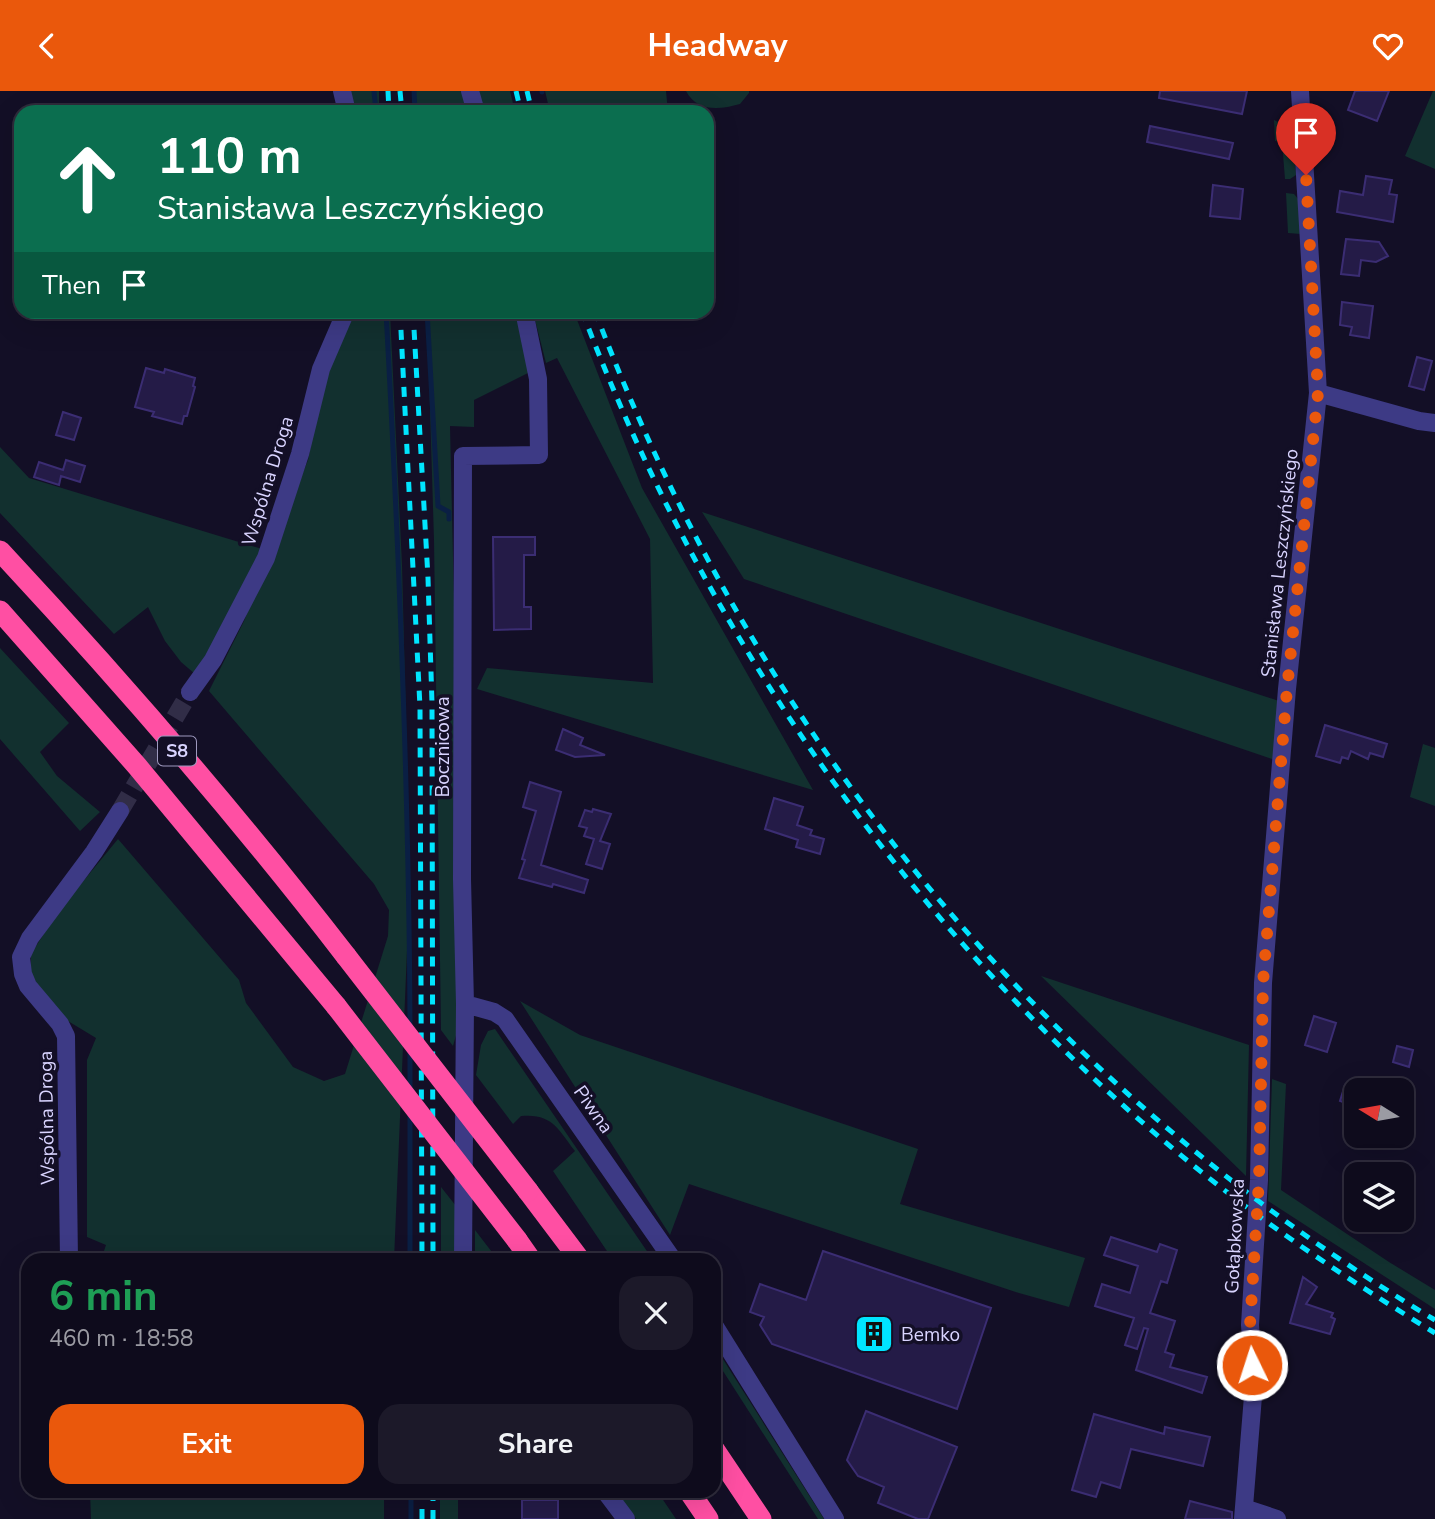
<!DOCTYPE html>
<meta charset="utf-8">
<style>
body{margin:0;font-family:"Nunito Sans",sans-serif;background:#1c1929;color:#f1f3f6;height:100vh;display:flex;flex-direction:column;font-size:26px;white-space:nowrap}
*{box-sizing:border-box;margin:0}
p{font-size:23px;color:#9b9ba3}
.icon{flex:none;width:38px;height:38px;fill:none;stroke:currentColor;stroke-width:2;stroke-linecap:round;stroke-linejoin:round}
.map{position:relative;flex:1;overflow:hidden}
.details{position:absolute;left:21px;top:1162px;width:700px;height:245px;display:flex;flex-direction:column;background:#0e0b1c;border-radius:21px;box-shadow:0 7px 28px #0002,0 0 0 2px #2e2b3b}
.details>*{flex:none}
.top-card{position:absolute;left:14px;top:14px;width:700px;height:214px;border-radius:21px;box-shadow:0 7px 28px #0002,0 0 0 2px #2e2b3b;background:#0b6e4f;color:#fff;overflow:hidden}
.needle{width:46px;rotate:281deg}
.fabs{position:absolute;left:1344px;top:987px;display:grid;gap:14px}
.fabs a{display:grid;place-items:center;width:70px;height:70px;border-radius:14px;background:#0e0b1c;box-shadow:0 7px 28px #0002,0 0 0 2px #2e2b3b;font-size:35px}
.pin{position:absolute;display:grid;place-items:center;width:60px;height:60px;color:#fff;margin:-72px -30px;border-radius:50% 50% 50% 0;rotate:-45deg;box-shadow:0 0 7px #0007}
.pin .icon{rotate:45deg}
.me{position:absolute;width:77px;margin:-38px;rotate:356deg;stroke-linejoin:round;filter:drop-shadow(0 0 5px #0008)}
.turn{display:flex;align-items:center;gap:24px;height:147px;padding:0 28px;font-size:32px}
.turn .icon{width:91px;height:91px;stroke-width:2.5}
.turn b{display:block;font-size:49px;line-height:60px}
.then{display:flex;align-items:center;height:66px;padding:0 28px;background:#0003;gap:14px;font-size:26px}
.round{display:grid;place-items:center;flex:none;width:74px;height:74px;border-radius:21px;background:#1c1929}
.head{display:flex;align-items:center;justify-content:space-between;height:119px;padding:0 28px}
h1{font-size:42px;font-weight:700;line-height:52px;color:#1e9e55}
.cta{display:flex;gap:14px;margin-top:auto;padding:14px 28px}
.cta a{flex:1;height:80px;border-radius:21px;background:#ea580c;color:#fff;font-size:28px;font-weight:700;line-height:80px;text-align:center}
.cta a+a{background:#1c1929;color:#f1f3f6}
header{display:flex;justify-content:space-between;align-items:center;height:91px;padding:0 28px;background:#ea580c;color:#fff;font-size:32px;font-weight:700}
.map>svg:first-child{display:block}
</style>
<header><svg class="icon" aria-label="back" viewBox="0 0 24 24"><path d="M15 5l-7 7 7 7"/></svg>Headway<svg class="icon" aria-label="heart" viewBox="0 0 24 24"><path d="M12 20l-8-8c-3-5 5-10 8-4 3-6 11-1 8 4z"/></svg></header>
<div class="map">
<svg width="1435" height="1428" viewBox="0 0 1435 1428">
<rect width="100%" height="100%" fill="#130f26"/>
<!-- green -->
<path fill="#12302f" d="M 348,0 L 379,0 L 379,21 L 352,21 Z
M 415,0 L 464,0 L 469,21 L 416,21 Z
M 477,0 L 510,0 L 515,21 L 483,21 Z
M 545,0 L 666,0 L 668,21 L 550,21 Z
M 686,0 L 749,0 L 749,2 L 740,13 C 719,19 697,21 686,0 Z
M 1433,0 L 1435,0 L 1435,78 L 1405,65 Z
M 1274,29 L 1288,36 L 1292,52 L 1294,52 L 1296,84 L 1290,88 L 1285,88 L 1282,51 L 1275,50 Z
M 1286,102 L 1294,103 L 1299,109 L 1301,143 L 1288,142 Z
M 350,221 L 390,221 L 402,474 L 410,789 L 394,1169 L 101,1169 L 106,1154 L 87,1146 L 87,969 L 96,947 L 63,927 L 42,902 L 31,882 L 31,863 L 57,822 L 118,748 L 239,889 L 246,912 L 293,976 L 324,990 L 345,983 L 388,845 L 389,819 L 374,793 L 209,600 L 244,530 L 308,369 L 324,286 Z
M 427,221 L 518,221 L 532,280 L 474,309 L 474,336 L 450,335 L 456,597 L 457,941 L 453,955 L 441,939 L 434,449 Z
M 533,221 L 574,221 L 642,397 L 813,699 L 477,598 L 487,577 L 653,592 L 650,448 L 557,267 L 546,272 Z
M 0,356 L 29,387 L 262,458 L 228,532 L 195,583 L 181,571 L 165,550 L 148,516 L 114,543 L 0,422 Z
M 702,421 L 1279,610 L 1275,669 L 744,488 Z
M 0,557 L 69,632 L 40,661 L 57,685 L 100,721 L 80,740 L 0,648 Z
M 1423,653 L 1435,657 L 1435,715 L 1410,706 Z
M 1041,885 L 1249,954 L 1246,1085 Z
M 520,910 L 580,944 L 918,1058 L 900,1113 L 1085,1167 L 1069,1216 L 1019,1202 L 689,1093 L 670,1144 Z
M 495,938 L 653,1169 L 613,1169 L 553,1080 L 575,1060 C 558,1038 552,1022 521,1025 L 513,1033 L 476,984 L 481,954 L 488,940 Z
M 1272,988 L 1286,993 L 1281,1099 L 1389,1171 L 1435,1199 L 1435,1218 L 1268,1110 Z
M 441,1096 L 456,1115 L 457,1169 L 441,1169 Z
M 475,1139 L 498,1169 L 475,1169 Z
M 714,1254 L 824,1428 L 818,1428 L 714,1266 Z
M 90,1400 L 384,1400 L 384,1428 L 91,1428 Z
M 440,1400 L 458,1400 L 458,1428 L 440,1428 Z
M 615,1400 L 657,1400 L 676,1428 L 636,1428 Z"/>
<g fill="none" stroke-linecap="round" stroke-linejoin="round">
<!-- stream -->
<path stroke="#0a1f44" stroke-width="5" d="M 374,0 L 376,21
M 414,0 L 415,21
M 542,0 L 542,1
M 386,220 C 399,459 409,696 410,934
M 427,220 L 438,415 L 449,421 L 449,428
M 410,958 L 410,997
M 410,1021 L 410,1169
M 411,1400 L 411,1428"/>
</g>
<!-- building -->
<path fill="#241b47" stroke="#3b2d73" stroke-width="2" d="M 1160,0 L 1247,0 L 1242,23 L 1159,7 Z
M 1355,0 L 1389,0 L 1377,30 L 1348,19 Z
M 1150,35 L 1233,52 L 1229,68 L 1147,51 Z
M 1366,85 L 1392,89 L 1389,103 L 1397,104 L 1393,131 L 1337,121 L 1340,100 L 1363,104 Z
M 1213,94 L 1243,98 L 1240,128 L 1210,125 Z
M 1346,148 L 1379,151 L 1388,165 L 1376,171 L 1361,169 L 1359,185 L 1341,183 Z
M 1342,211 L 1373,215 L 1369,247 L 1350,244 L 1352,236 L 1340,234 Z
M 1417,266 L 1432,270 L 1424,299 L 1409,295 Z
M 146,277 L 164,282 L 165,278 L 195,287 L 193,295 L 195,296 L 187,325 L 184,325 L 182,333 L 152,325 L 154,321 L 135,316 Z
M 63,321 L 81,327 L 74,349 L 56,344 Z
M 66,369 L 85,375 L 80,391 L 61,385 L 59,394 L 34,386 L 39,371 L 63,379 Z
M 493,446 L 535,446 L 535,464 L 524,464 L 524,516 L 531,516 L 531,538 L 494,539 Z
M 1325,634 L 1387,653 L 1383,666 L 1370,662 L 1368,668 L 1351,660 L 1348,668 L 1342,666 L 1340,672 L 1316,665 Z
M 563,638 L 583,647 L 580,654 L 605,664 L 575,666 L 556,659 Z
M 530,691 L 561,701 L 541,774 L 588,789 L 584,802 L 553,793 L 552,796 L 519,787 L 525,769 L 522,768 L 536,720 L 523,716 Z
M 774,707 L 803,716 L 797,734 L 812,739 L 810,744 L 824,748 L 820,763 L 796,756 L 798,749 L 765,738 Z
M 593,718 L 611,723 L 600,750 L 610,753 L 602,778 L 586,773 L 594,748 L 584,745 L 587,737 L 579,735 L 585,719 L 592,721 Z
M 1314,925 L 1336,932 L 1327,961 L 1305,954 Z
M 1397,955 L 1413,959 L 1409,976 L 1393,971 Z
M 1345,994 L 1356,997 L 1356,1016 L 1340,1010 Z
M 1111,1146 L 1157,1161 L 1160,1153 L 1177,1159 L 1167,1192 L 1161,1190 L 1150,1222 L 1175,1230 L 1165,1261 L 1174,1264 L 1170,1276 L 1207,1286 L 1202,1302 L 1136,1279 L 1148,1238 L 1144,1237 L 1137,1258 L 1125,1254 L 1134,1227 L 1095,1215 L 1102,1193 L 1130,1202 L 1138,1175 L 1104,1164 Z
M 823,1160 L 991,1217 L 957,1318 L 772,1253 L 760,1234 L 764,1226 L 750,1221 L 760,1193 L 806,1209 Z
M 1303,1186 L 1317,1196 L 1306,1213 L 1333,1222 L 1331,1226 L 1335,1228 L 1330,1243 L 1290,1232 Z
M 866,1320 L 957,1356 L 928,1428 L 918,1428 L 878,1412 L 884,1396 L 858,1385 L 847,1369 Z
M 1094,1323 L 1164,1343 L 1165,1336 L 1210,1346 L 1203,1375 L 1131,1358 L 1120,1397 L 1101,1391 L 1096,1406 L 1072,1399 Z
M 522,1409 L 558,1409 L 558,1428 L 522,1428 Z
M 1190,1410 L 1232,1421 L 1232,1428 L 1185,1428 Z"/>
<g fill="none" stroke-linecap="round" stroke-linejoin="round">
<!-- minor-tunnel -->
<path stroke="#312d47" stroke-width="18" stroke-dasharray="18 9" stroke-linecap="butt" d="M 120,720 L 190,601"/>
<!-- minor -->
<path stroke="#3d3a85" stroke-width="18" d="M 342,0 L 347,21
M 470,0 L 476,21
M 1318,302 L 1419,330 L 1435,332
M 190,601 L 213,569 L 266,467 L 300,363 L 321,278 L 346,220
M 465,913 L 494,921 L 505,928 L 673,1169
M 69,1169 L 66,945 L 60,933 L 28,895 L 23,883 L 21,866 L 30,847 L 94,761 L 120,720
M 463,1169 L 465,913 L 462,788 L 463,365 L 539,364 L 538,288 L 524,220
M 714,1234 L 835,1428
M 605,1400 L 626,1428
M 1244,1417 L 1277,1428
M 1243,1428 L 1254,1293 L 1250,1234 L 1259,1089 L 1263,892 L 1287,598 L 1318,302 L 1300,0"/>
<!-- highway -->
<path stroke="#ff4fa3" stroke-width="21" d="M 0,460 C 121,590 238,725 346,865
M 0,520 L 137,675 L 336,915
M 528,1100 L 580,1169
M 517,1149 L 531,1169
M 714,1358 L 761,1428
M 689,1400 L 708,1428"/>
<!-- rail -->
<path stroke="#00e5ff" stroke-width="5" stroke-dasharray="10 9" stroke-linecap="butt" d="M 388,0 L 389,21
M 400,0 L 402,21
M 516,0 L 521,21
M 527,0 L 532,21
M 400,220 L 420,616 L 422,1169
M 413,220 L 428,487 L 432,612 L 433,1169
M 582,220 C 708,554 917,849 1194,1075 C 1270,1137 1352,1191 1435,1242
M 595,220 C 756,647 1044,994 1435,1229
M 433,1400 L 433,1428
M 422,1428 L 422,1400"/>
<!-- highway-bridge -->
<path stroke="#ff4fa3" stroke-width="21" d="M 346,865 L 528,1100
M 336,915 L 517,1149"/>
</g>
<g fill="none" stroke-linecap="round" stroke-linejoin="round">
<!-- route -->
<path stroke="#ea580c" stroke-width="12" stroke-dasharray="0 21.6" d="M 1252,1274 L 1250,1234 L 1259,1089 L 1263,892 L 1287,598 L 1318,302 L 1306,84"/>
</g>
<!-- icons -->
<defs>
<g id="building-square" transform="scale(2.0125)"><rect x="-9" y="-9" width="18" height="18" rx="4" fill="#00e5ff" stroke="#130f26"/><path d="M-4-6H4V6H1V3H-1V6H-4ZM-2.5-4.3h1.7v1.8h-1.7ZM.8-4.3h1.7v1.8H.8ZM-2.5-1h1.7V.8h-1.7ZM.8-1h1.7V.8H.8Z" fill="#111"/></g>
</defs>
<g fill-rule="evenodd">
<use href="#building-square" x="874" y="1243"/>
</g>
<g text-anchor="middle" stroke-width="7" stroke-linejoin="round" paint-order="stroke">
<!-- shield labels -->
<rect fill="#130f26" stroke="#9e99be" stroke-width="2" x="158" y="645.5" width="38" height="29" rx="5"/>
<g font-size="18" font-weight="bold" fill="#d9d4ff">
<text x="177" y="666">S8</text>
</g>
<!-- street labels -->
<g font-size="19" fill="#d9d4ff" stroke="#130f26">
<text transform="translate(267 390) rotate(-73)" y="7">Wspólna Droga</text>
<text transform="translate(1279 472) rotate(-84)" y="7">Stanisława Leszczyńskiego</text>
<text transform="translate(442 656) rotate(-90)" y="7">Bocznicowa</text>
<text transform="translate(594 1018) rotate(55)" y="7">Piwna</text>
<text transform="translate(46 1027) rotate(-91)" y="7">Wspólna Droga</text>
<text transform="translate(1234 1145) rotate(-87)" y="7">Gołąbkowska</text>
</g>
<!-- poi labels -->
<g font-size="19" fill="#d9d4ff" stroke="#130f26" text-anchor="start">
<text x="901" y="1250">Bemko</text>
</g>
</g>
</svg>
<div class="fabs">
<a><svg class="needle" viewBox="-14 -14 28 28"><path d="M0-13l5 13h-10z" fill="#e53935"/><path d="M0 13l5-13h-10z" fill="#9b9ba3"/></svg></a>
<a><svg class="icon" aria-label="layers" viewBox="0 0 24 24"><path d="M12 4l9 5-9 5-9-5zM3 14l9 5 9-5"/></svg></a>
</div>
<div class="pin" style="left:1306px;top:84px;background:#d93025"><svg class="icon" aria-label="arrive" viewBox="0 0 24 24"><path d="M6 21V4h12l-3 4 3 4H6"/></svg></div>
<svg class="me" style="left:1252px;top:1274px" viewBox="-20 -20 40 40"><circle r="17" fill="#ea580c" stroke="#fff" stroke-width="3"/><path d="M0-11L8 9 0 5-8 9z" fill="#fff"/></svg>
<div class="top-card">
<div class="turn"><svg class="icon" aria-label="ahead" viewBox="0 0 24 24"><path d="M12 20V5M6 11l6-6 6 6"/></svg><div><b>110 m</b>Stanisława Leszczyńskiego</div></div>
<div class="then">Then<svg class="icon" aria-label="arrive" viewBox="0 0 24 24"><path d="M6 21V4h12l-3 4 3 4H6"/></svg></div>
</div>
<section class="details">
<div class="head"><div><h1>6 min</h1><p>460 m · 18:58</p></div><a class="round"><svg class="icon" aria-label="close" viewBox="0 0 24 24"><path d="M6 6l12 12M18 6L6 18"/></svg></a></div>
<div class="cta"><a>Exit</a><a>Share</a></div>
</section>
</div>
